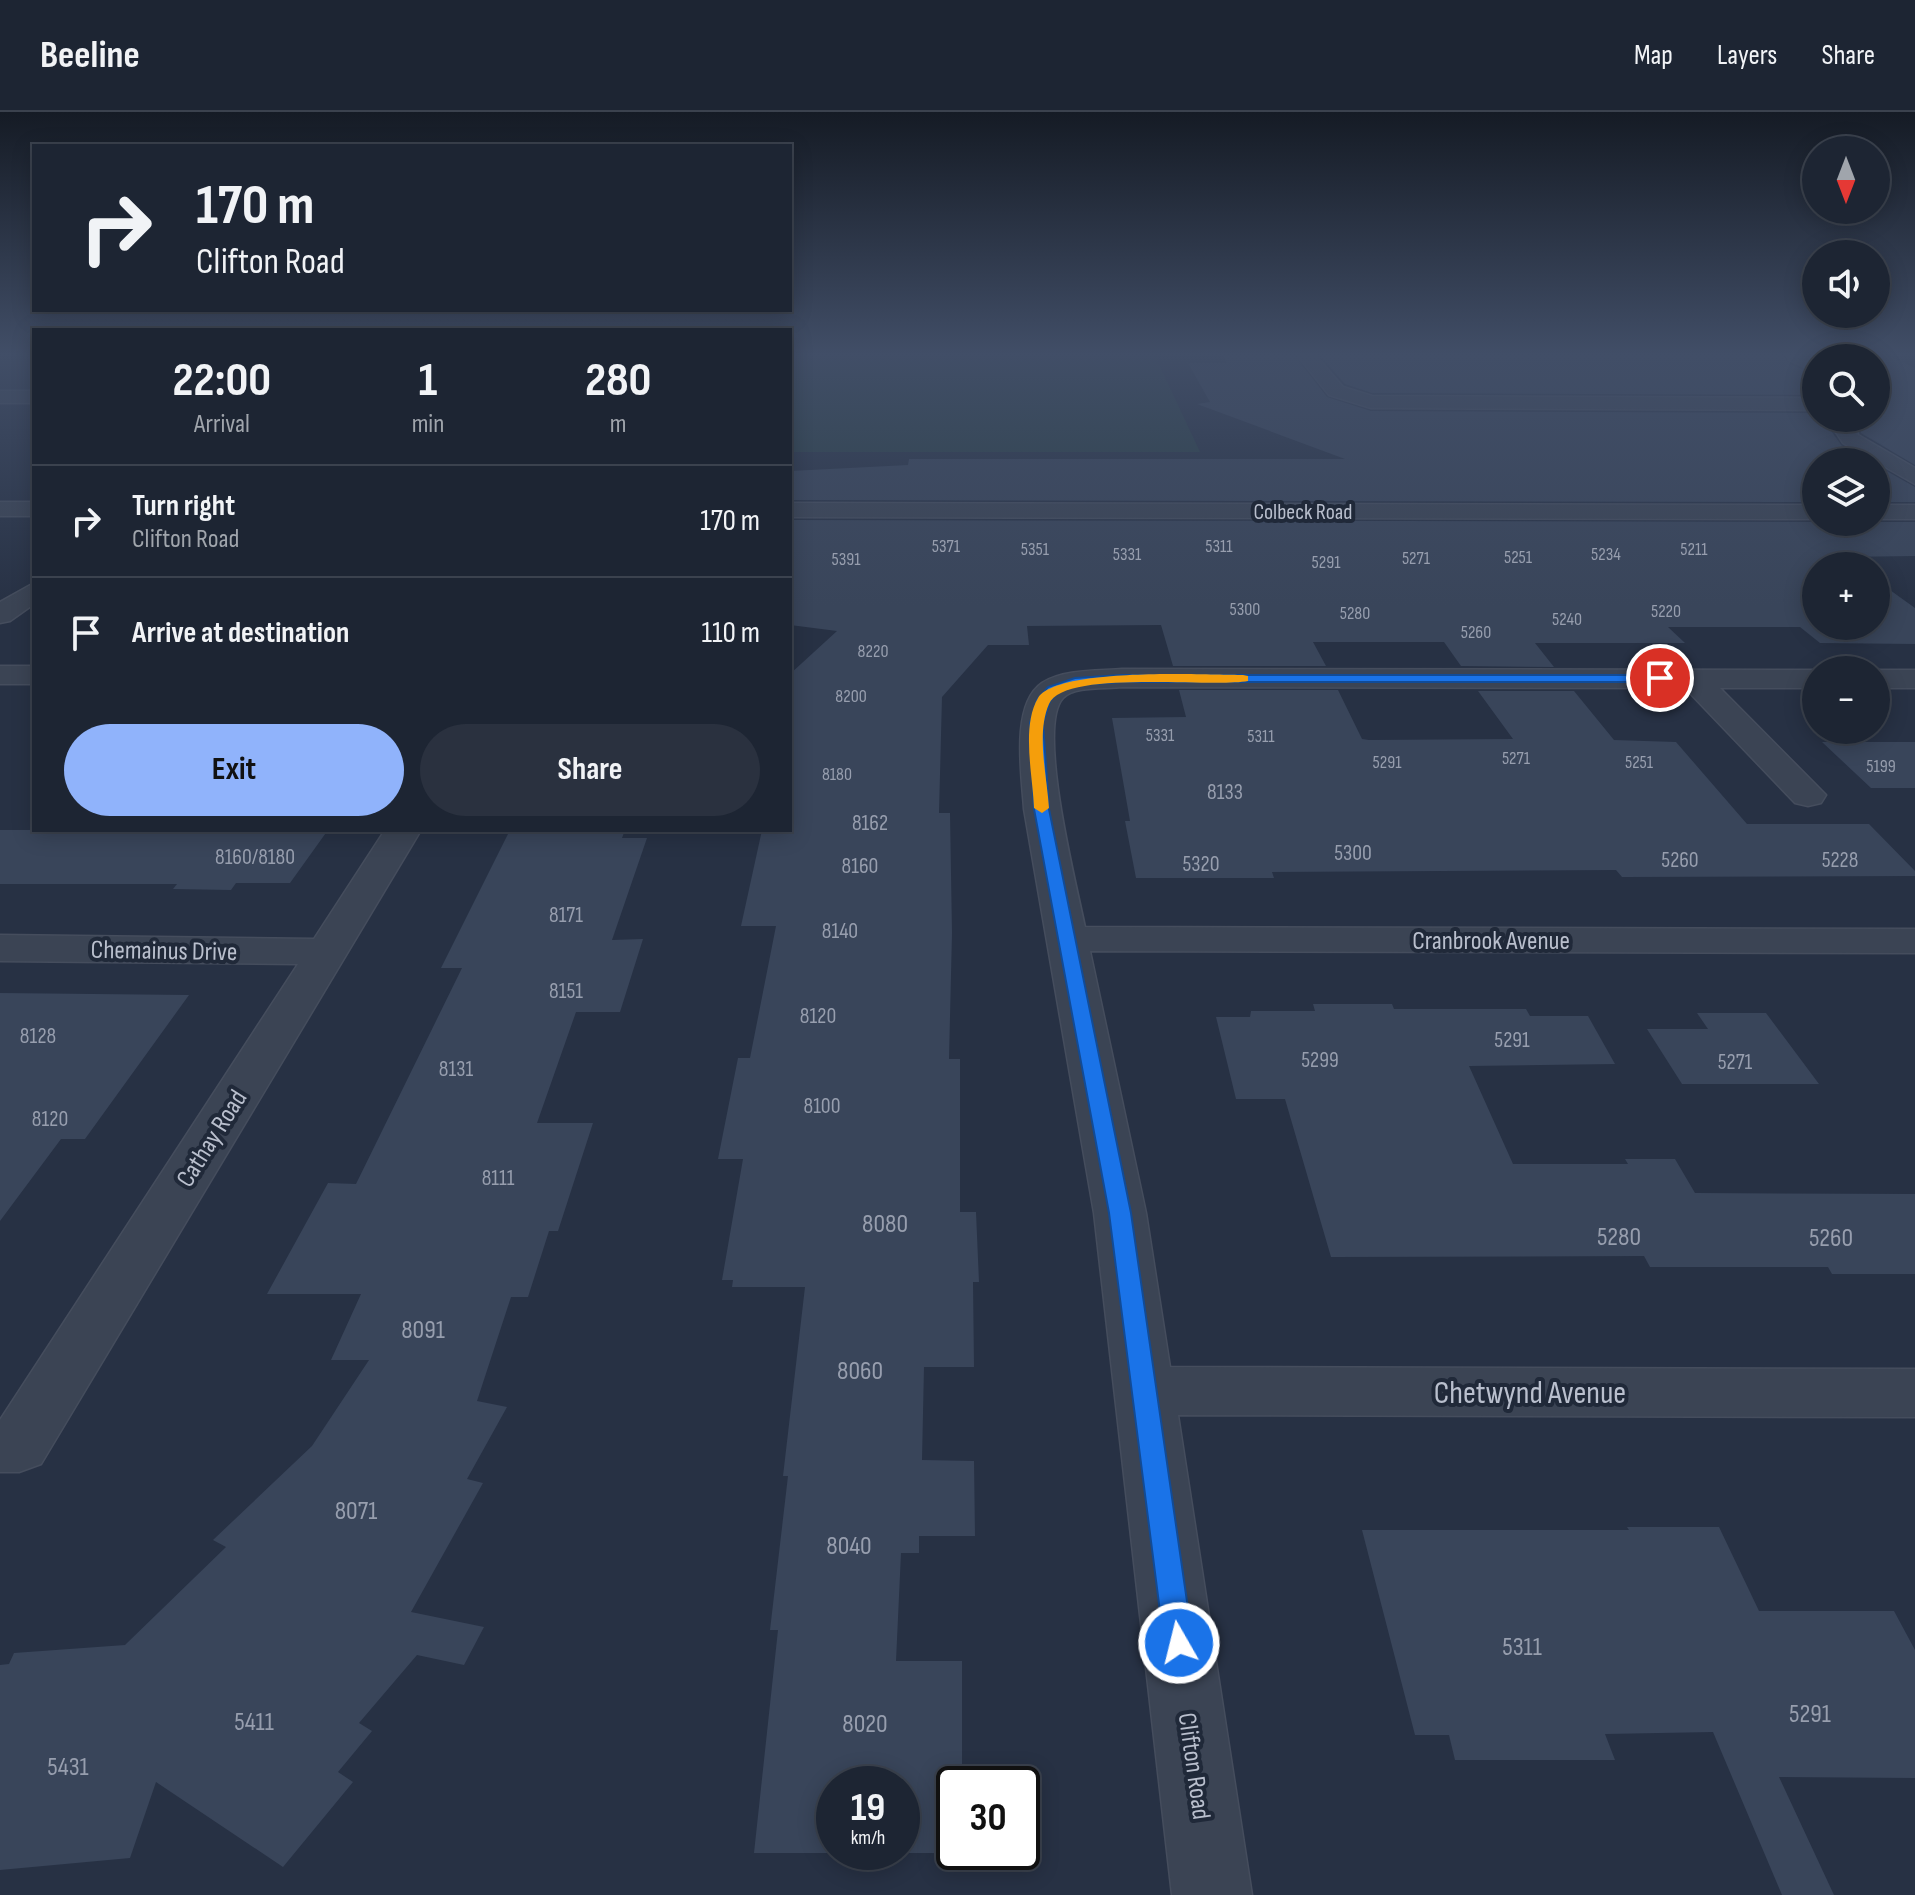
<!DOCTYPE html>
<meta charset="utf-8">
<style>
body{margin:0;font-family:"Sofia Sans Condensed",sans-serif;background:#2a313f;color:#f1f3f6;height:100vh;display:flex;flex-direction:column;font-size:30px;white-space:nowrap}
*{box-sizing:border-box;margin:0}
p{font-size:26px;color:#a0a5ac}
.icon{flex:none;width:44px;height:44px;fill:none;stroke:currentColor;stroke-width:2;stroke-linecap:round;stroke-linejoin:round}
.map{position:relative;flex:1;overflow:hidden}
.side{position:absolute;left:32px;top:216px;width:760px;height:504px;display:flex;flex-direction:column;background:#1d2533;border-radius:0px;box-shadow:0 4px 20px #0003,0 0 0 2px #3b424e}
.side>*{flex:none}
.guide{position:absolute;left:32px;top:32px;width:760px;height:168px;border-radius:0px;box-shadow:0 4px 20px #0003,0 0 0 2px #3b424e;background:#1d2533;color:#f1f3f6;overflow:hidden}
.needle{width:52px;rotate:180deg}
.tools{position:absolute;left:1802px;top:24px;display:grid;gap:16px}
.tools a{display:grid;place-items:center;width:88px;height:88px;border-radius:50%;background:#1d2533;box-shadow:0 4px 20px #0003,0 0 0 2px #3b424e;font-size:40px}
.speed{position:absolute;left:816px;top:1654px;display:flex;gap:16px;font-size:40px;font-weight:700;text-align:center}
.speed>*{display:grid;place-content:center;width:104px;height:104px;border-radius:50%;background:#1d2533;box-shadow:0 4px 20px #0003,0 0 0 2px #3b424e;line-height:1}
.speed small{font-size:20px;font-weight:400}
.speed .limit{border:4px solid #111;border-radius:12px;background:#fff;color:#111}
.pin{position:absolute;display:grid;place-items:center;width:68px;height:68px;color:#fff;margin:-34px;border:4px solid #fff;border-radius:50%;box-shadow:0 2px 8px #0007}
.me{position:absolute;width:88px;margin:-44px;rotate:352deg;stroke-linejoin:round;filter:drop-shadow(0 0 6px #0008)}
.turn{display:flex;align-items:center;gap:28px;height:168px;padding:0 32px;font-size:36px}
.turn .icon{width:104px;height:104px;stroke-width:2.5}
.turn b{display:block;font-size:56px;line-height:68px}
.eta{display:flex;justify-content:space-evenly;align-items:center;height:136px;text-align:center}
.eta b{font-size:48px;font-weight:700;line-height:56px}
.button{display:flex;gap:16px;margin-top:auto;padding:16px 32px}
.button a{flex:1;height:92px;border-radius:48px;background:#90b3fb;color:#111;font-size:32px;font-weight:700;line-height:92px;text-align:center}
.button a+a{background:#2a313f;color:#f1f3f6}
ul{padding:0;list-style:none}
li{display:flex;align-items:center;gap:24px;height:112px;padding:0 32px;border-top:2px solid #3b424e}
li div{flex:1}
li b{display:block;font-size:30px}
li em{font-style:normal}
header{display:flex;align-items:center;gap:48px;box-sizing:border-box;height:112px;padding:0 40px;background:#1d2533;border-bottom:2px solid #3b424e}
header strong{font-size:38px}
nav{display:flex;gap:44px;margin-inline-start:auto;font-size:28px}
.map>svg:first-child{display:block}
</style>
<header>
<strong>Beeline</strong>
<nav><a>Map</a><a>Layers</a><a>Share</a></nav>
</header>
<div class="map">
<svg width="1915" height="1783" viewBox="0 0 1915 1783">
<rect width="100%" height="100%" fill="#273144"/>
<!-- green -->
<path fill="#294045" d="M 790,244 L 1155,244 L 1200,340 L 790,340 Z"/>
<!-- building -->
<path fill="#39455a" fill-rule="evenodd" d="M 1223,244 L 1295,244 L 1327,285 L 1371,299 L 1816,301 L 1816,306 L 1831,306 L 1831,319 L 1842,334 L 1870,350 L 1816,350 L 1816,390 L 790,388 L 790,359 L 908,353 L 909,347 L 1345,347 L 1197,292 L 1210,290 L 1188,251 L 1227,251 Z
M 1320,244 L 1784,244 L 1788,251 L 1816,263 L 1816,283 L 1372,281 L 1345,272 Z
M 1811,244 L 1889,244 L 1915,256 L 1915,353 L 1861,321 L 1857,306 L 1876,306 L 1876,246 Z
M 1876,353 L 1915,375 L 1915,390 L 1876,390 Z
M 790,408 L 1915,410 L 1915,444 L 1843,445 L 1856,454 L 1816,454 L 1816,514 L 1876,514 L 1876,468 L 1915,496 L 1915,532 L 1820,531 L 1800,515 L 1668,515 L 1685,531 L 1535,531 L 1554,555 L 1461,554 L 1444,530 L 1313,530 L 1326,554 L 1173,554 L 1161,513 L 1027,514 L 1029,533 L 988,533 L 942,585 L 939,701 L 950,701 L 952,821 L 949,947 L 960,947 L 960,1100 L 976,1100 L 979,1170 L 973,1170 L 974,1255 L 924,1255 L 922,1348 L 974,1349 L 975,1424 L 919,1424 L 919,1441 L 901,1441 L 896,1549 L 962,1549 L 962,1672 L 954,1672 L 954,1740 L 962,1741 L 754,1741 L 778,1518 L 770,1518 L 788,1364 L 783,1364 L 805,1175 L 732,1175 L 733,1168 L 722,1168 L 743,1047 L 718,1047 L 738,946 L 750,946 L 776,814 L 741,814 L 762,718 L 790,718 L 790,562 L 837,519 L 790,513 ZM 834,1672 L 902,1672 L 902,1740 L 834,1740 Z
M 1179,578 L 1338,578 L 1362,627 L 1369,628 L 1513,627 L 1478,579 L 1574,579 L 1614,628 L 1676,630 L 1747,712 L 1869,712 L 1915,759 L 1915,764 L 1622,765 L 1616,758 L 1272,760 L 1274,766 L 1136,766 L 1125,709 L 1130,709 L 1112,606 L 1186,605 Z
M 1822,630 L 1915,630 L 1915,676 L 1871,676 Z
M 0,718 L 328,718 L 290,771 L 236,771 L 231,778 L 173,777 L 177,772 L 0,772 Z
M 510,718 L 625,718 L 622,726 L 647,726 L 612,828 L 643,827 L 620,900 L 576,900 L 537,1011 L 593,1011 L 558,1119 L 549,1119 L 528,1185 L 511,1185 L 477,1289 L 507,1295 L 467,1367 L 483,1371 L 411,1500 L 484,1515 L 464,1553 L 417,1543 L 359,1611 L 372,1619 L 338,1660 L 353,1670 L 283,1755 L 156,1670 L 130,1746 L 0,1758 L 0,1553 L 9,1552 L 14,1541 L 125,1533 L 226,1435 L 213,1428 L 312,1334 L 369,1248 L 331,1248 L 361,1182 L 267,1182 L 328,1071 L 356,1072 L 462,856 L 441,856 Z
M 0,881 L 189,883 L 85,1027 L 61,1027 L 0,1109 Z
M 1313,892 L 1392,892 L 1394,897 L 1526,897 L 1530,904 L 1588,904 L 1615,952 L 1469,954 L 1513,1052 L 1628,1052 L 1625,1047 L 1675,1047 L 1695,1081 L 1915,1082 L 1915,1162 L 1832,1162 L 1828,1155 L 1650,1155 L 1644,1144 L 1331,1145 L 1285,987 L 1236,987 L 1216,905 L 1250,905 L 1251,899 L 1315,899 Z
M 1697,901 L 1766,901 L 1819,972 L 1682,972 L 1647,917 L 1708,917 Z
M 1627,1415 L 1719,1415 L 1759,1499 L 1894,1499 L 1915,1538 L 1915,1666 L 1779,1665 L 1834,1783 L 1782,1783 L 1713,1620 L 1605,1622 L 1615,1648 L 1455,1648 L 1449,1623 L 1415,1623 L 1362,1418 L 1629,1418 Z"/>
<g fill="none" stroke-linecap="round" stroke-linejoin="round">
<!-- minor casing -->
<g stroke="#454d5d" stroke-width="3">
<path id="minor" d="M 1298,244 L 1316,244 L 1343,275 L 1372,284 L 1816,286 L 1816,298 L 1371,296 L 1329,283 Z
M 1787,244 L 1816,248 L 1816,260 L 1789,248 Z
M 0,279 L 34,279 L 34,291 L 0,291 Z
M 1834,306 L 1854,306 L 1858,323 L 1915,356 L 1915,372 L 1843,331 L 1834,317 Z
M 0,390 L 34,390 L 34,404 L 0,404 Z
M 790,391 L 1816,393 L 1816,407 L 790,405 Z
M 1876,393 L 1915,393 L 1915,407 L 1876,407 Z
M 34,471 L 34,492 L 10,509 L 0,511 L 0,490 Z
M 0,554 L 34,554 L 34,572 L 0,572 Z
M 1122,557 L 1816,558 L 1816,576 L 1720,576 L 1826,683 L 1821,691 L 1808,694 L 1795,691 L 1685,576 L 1122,575 C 1106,577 1074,574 1063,586 C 1036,615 1077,775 1085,815 L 1915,817 L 1915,841 L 1090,839 L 1146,1101 L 1170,1255 L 1915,1257 L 1915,1305 L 1178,1303 L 1252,1783 L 1172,1783 L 1094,1101 L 1024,697 C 1022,664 1010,593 1042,571 C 1063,557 1098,559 1122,557 Z
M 1875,558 L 1915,558 L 1915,576 L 1876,576 Z
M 385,718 L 421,718 L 41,1352 L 19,1360 L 0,1360 L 0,1308 L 298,852 L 0,849 L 0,823 L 314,827 Z"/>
</g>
<!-- minor -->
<use href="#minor" fill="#3b4454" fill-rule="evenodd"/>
</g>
<!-- sky -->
<linearGradient id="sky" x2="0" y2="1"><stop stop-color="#151b25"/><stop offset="0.49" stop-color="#414e67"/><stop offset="1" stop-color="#414e67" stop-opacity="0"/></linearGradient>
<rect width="1915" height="494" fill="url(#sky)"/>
<!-- route -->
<path fill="#1a73e8" stroke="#114b97" stroke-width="2" d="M 1122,563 L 1660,563 L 1666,566 L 1660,570 L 1122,570 L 1077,573 L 1057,581 L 1050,589 L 1043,611 L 1049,697 L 1131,1101 L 1193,1531 L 1189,1541 L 1179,1545 L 1168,1541 L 1164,1531 L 1109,1101 L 1034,697 L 1030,611 L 1037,588 L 1048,575 L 1075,566 Z"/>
<!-- slow -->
<path fill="#f59e0b" d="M 1243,563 L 1248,564 L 1248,569 C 1211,576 1063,557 1049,592 C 1036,622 1047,664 1049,696 L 1042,701 L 1034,696 C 1033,664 1021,615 1038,586 C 1058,555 1205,563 1243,563 Z"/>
<g text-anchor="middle" stroke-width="8" stroke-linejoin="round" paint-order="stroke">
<!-- far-number labels -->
<g font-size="18" fill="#979eae">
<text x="946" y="440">5371</text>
<text x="1219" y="440">5311</text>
<text x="1035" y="443">5351</text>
<text x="1694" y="443">5211</text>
<text x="1127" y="448">5331</text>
<text x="1606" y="448">5234</text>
<text x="1518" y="451">5251</text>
<text x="1416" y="452">5271</text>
<text x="846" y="453">5391</text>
<text x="1326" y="456">5291</text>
<text x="1245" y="503">5300</text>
<text x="1666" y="505">5220</text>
<text x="1355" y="507">5280</text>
<text x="1567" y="513">5240</text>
<text x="1476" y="526">5260</text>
<text x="873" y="545">8220</text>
<text x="851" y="590">8200</text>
<text x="1160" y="629">5331</text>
<text x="1261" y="630">5311</text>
<text x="1516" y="652">5271</text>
<text x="1387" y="656">5291</text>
<text x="1639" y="656">5251</text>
<text x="1881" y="660">5199</text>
<text x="837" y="668">8180</text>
</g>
<!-- far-street labels -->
<g font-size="22" fill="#b9bfcd" stroke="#202939">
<text x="1303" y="407">Colbeck Road</text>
</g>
<!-- number labels -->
<g font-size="22" fill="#979eae">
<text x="1225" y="687">8133</text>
<text x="870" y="718">8162</text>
<text x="1353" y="748">5300</text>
<text x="255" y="752">8160/8180</text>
<text x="1680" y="755">5260</text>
<text x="1840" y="755">5228</text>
<text x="1201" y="759">5320</text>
<text x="860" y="761">8160</text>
<text x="566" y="810">8171</text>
<text x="840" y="826">8140</text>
<text x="566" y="886">8151</text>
<text x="818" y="911">8120</text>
<text x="38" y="931">8128</text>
<text x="1512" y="935">5291</text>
<text x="1320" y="955">5299</text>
<text x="1735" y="957">5271</text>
<text x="456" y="964">8131</text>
<text x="822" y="1001">8100</text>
<text x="50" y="1014">8120</text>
<text x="498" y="1073">8111</text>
</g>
<!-- street labels -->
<g font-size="26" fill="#b9bfcd" stroke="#202939">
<text x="1491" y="837">Cranbrook Avenue</text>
<text transform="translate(164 838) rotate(1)" y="9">Chemainus Drive</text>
<text transform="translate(211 1026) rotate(-58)" y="9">Cathay Road</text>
<text transform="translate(1195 1654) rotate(82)" y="9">Clifton Road</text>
</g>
<!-- near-number labels -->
<g font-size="26" fill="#979eae">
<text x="885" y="1120">8080</text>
<text x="1619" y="1133">5280</text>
<text x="1831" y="1134">5260</text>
<text x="423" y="1226">8091</text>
<text x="860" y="1267">8060</text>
<text x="356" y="1407">8071</text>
<text x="849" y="1442">8040</text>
<text x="1522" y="1543">5311</text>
<text x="1810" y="1610">5291</text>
<text x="254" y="1618">5411</text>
<text x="865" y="1620">8020</text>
<text x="68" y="1663">5431</text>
</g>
<!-- near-street labels -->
<g font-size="32" fill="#b9bfcd" stroke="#202939">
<text x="1530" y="1291">Chetwynd Avenue</text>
</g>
</g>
</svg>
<div class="tools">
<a><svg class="needle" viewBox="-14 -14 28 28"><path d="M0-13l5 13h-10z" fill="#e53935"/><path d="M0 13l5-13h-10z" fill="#a0a5ac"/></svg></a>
<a><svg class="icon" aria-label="sound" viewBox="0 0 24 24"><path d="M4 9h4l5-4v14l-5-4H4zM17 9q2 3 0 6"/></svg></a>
<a><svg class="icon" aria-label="search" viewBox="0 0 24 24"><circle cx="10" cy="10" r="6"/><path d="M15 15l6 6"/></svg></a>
<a><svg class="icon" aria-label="layers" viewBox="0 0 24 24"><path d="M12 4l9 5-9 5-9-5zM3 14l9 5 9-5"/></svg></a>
<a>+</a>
<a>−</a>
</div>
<div class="speed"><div>19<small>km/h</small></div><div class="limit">30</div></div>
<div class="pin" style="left:1660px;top:566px;background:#d93025"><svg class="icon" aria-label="arrive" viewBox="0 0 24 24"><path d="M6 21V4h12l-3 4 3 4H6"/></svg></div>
<svg class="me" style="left:1179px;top:1531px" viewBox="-20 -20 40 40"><circle r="17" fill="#1a73e8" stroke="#fff" stroke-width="3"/><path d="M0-11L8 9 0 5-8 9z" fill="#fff"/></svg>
<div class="guide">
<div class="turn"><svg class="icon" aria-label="right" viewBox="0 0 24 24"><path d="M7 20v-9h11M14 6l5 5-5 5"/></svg><div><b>170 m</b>Clifton Road</div></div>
</div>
<section class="side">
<div class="eta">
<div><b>22:00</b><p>Arrival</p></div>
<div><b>1</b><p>min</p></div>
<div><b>280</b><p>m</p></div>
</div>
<ul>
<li><svg class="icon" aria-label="right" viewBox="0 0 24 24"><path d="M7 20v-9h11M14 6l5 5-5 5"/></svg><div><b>Turn right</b><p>Clifton Road</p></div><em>170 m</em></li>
<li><svg class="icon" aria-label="arrive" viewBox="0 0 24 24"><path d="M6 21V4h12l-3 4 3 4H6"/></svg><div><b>Arrive at destination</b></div><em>110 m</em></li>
</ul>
<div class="button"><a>Exit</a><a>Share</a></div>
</section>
</div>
